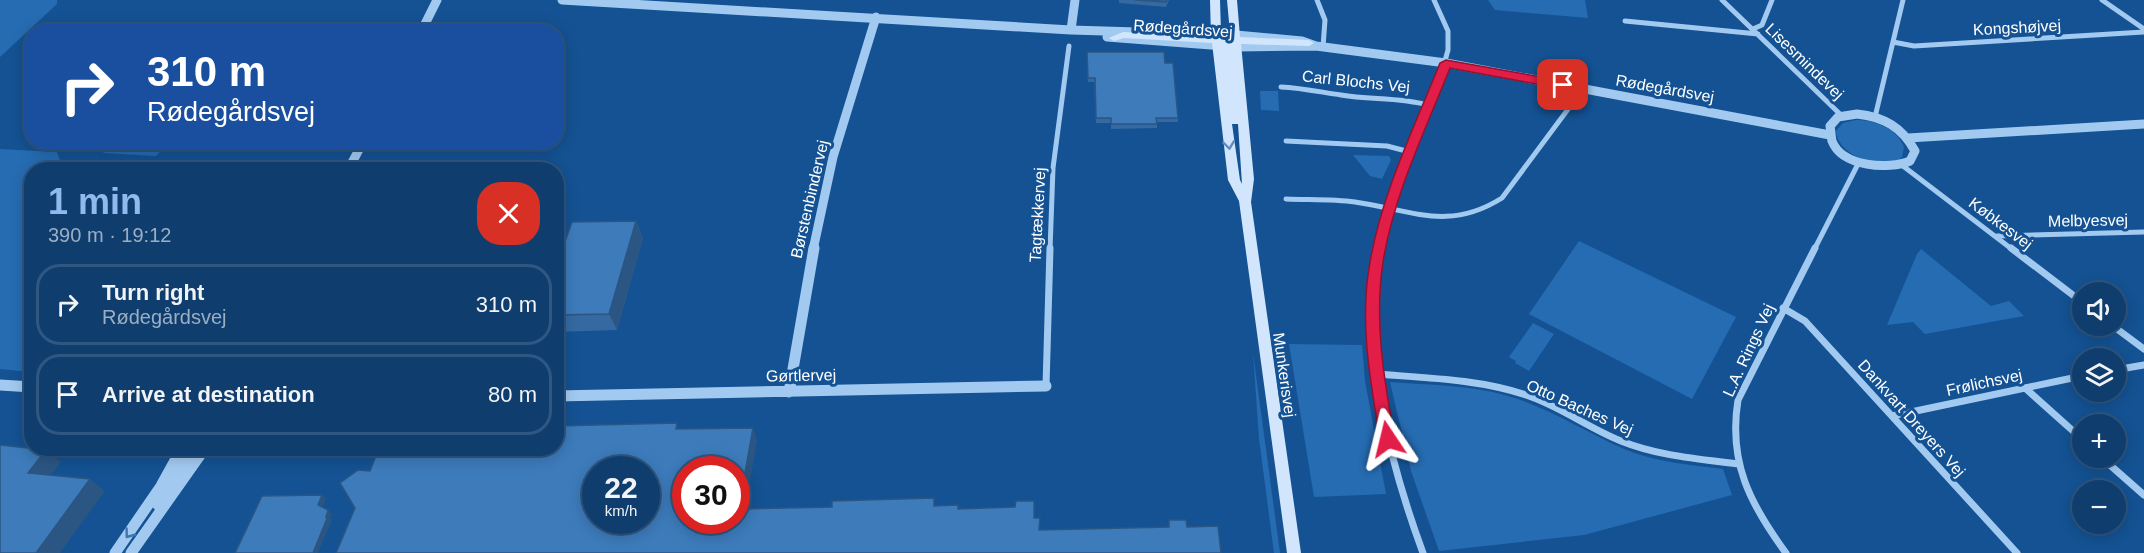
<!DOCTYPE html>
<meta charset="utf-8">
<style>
body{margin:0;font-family:Arial,sans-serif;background:#1d4976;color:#f1f3f6;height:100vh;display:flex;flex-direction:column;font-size:22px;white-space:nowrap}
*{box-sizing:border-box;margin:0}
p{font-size:20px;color:#9baec2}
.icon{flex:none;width:33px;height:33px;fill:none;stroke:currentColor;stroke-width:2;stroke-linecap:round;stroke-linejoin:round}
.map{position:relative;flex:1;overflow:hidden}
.details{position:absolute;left:24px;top:162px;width:540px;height:294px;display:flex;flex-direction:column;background:#0f3e6e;border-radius:24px;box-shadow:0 3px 15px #0003,0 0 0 2px #2f5781}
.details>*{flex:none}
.top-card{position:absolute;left:24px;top:24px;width:540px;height:126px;border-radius:24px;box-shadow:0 3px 15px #0003,0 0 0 2px #2f5781;background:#1a4fa0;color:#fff;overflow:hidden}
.tools{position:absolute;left:2072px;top:282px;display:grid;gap:12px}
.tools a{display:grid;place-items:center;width:54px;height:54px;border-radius:50%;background:#0f3e6e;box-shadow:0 3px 15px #0003,0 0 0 2px #2f5781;font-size:30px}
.speed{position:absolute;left:582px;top:456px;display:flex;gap:12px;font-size:30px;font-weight:700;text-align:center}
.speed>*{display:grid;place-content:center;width:78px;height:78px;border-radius:50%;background:#0f3e6e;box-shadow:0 3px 15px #0003,0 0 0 2px #2f5781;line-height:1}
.speed small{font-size:15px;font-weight:400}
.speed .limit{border:9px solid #d22;background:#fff;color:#111}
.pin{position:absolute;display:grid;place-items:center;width:51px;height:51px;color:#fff;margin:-26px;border-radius:12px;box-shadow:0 3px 9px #0006}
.me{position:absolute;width:66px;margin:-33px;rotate:350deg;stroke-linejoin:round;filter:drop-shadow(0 0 4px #0008)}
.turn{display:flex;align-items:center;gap:21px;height:126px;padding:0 24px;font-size:27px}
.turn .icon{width:78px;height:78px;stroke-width:2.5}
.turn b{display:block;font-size:42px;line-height:51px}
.round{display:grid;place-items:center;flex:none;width:63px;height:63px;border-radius:24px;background:#1d4976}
.overview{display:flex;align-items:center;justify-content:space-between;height:102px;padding:0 24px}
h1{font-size:36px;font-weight:600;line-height:45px;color:#90b9f0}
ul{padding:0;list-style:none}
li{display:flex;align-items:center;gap:18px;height:81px;margin:0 12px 9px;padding:0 12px;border:3px solid #2f5781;border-radius:24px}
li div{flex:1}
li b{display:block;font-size:22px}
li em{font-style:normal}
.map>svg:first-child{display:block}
</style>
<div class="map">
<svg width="2144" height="553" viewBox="0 0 2144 553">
<rect width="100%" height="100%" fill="#145293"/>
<!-- green -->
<path fill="#266cb2" d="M 0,0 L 57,0 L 57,4 L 0,57 Z
M 1488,0 L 1585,0 L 1588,18 L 1495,10 Z
M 1260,91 L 1278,91 L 1279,111 L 1261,110 Z
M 1856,120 C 1874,120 1897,128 1904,147 L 1902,157 C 1884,172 1838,157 1836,131 L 1843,123 Z
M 112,143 L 112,142 L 168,143 L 156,156 L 103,153 Z
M 0,149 L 57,152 L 60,160 L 52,169 L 32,170 L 31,372 L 0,369 Z
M 1353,155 L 1389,156 L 1391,160 L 1382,179 L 1370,176 Z
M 1579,241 L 1736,317 L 1692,399 L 1529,314 Z
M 1921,249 L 1991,306 L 2009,301 L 2024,316 L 1925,334 L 1913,322 L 1887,325 L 1917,254 Z
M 1533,323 L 1554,334 L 1529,371 L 1515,363 L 1516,361 L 1509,357 Z
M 1289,344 L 1362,345 L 1365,381 L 1386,494 L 1314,497 Z
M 1253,353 L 1280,553 L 1274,553 L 1259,439 Z
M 1390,382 C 1429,385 1470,385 1508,396 C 1549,408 1585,432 1624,449 C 1655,462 1690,465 1723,469 L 1732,495 L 1584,535 L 1439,551 L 1411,471 Z"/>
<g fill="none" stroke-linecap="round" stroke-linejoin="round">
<!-- minor-far1 -->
<path stroke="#a2caf1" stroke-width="5" d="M 1317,0 L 1325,20 L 1323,47
M 1722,0 L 1842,116
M 2102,0 L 2144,29
M 1625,21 L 1758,34
M 1753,29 L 1762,25 L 1772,0
M 1893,42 L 1914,46 L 2144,32
M 1281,87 C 1302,88 1320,92 1341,95 C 1370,100 1399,97 1428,105
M 1875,117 L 1903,0
M 1286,141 L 1387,146 L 1410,152
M 1903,166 L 2013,250
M 1286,199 C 1309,200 1332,199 1355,202 C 1412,210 1448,232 1502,198 L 1583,89
M 1997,236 L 2144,232
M 1050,250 L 1053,168 L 1069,46
M 1378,250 L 1397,184 L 1441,75 L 1448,50 L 1448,31 L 1434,0
M 1814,250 L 1859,162"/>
<!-- minor -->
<path stroke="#a2caf1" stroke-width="7" d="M 1379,248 C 1362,353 1387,455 1423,553
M 2011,248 L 2082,302
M 1783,308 L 1805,321 L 2017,553
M 2113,326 L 2144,349
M 2115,370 L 2144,365
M 1376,374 C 1426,378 1478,379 1526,395 C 1560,406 1588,428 1621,441 C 1658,456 1699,459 1738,464
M 1046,386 L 1050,248
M 2025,388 L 2082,439
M 1892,416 L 2082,376
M 2102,458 L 2144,495
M 1786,553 C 1750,504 1728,462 1738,400 L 1815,248"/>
<!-- tertiary-far1 -->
<path stroke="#a2caf1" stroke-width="9" d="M 562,0 L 1071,30 L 1236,35 L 1302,41 L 1316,46 L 1446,63 L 1830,135
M 1071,30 L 1075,0
M 421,32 L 437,0
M 1107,37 L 1237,47 L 1316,46
M 1857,114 C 1884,117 1902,127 1915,151 L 1910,161 C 1889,170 1842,167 1832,141 C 1831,136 1831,131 1830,126 L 1838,117 Z
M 1908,138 L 2144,124
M 348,170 L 363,142
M 813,250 L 833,157 L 876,17"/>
<!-- tertiary -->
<path stroke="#a2caf1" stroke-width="11" d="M 0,385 L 32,387
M 789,392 L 814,248
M 556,396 L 1046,386
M 158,505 L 195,448
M 115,553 L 161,486 L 182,448
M 131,553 L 205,448"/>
<!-- secondary -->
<path fill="#d1e6fc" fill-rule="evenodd" d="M 1210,0 L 1220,0 L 1221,33 L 1224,35 L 1230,33 L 1227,0 L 1237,0 L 1240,37 L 1309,40 L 1314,43 L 1309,46 L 1241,44 L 1254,179 L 1251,202 L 1301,553 L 1287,553 L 1239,201 L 1228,180 L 1212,43 L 1124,38 L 1114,41 L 1109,38 L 1123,32 L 1211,37 ZM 1232,124 L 1238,124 L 1242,184 L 1240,180 Z"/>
</g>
<!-- wall -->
<path fill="#346aa1" d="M 1119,0 L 1169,0 L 1166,7 L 1119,3 Z
M 1087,52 L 1165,63 L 1178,118 L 1178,122 L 1157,122 L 1157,128 L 1111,129 L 1111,123 L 1096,123 L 1094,82 L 1088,82 Z
M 636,221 L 643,238 L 617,330 L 556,332 L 556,267 Z"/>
<!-- shaded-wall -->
<path fill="#2b5683" d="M 636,221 L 643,238 L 617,330 L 609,314 Z
M 753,428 L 757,440 L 748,493 L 752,502 L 749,521 L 744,509 L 742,490 Z
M 46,450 L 61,462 L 44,484 L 28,473 Z
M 90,479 L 105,491 L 60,553 L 36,553 Z
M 322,495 L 326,499 L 322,508 L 318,505 Z
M 328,510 L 332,514 L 330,518 L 332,520 L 318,553 L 313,553 Z"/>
<!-- building -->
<path fill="#3d7bbb" stroke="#2b5683" stroke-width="1.5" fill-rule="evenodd" d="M 1135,0 L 1167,0 L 1166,2 Z
M 469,27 L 552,32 L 466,32 Z
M 1087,52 L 1164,52 L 1165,63 L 1173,63 L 1178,118 L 1156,118 L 1157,124 L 1111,124 L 1111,118 L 1096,118 L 1095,78 L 1088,78 Z
M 636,221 L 609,314 L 556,315 L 556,267 L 572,222 Z
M 677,423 L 676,429 L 753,428 L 742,490 L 747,490 L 744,509 L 832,507 L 832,501 L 934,498 L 934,506 L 958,505 L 958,509 L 1015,507 L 1016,501 L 1034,501 L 1034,518 L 1040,518 L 1039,530 L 1169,527 L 1169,520 L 1186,520 L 1187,527 L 1218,526 L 1221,553 L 336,553 L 355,508 L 340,483 L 358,470 L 370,471 L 379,448 L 556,448 L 556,426 ZM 596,470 L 646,470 L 646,520 L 596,520 ZM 686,470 L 736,470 L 736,520 L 686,520 Z
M 0,445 L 46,450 L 28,473 L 90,479 L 36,553 L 0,553 Z
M 322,495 L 318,505 L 328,510 L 326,517 L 328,516 L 313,553 L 235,553 L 262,496 Z"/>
<!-- one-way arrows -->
<defs><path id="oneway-chevron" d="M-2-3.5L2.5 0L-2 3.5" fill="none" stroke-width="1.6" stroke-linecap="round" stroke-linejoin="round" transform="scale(1.5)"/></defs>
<use stroke="#608dbd" href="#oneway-chevron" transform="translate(1229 145) rotate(83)"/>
<use stroke="#3f76af" href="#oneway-chevron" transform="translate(129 534) rotate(127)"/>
<!-- route -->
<path fill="#e11d48" stroke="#92132f" stroke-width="1.5" d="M 1446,60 L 1563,81 L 1569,85 L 1563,89 L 1450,68 C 1425,131 1394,194 1383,262 C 1374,321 1384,381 1395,439 L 1393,443 L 1388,445 L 1382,443 L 1380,439 C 1370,380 1359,321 1370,262 C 1382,193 1414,128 1440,63 Z"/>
<g text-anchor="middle" stroke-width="6" stroke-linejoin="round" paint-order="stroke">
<!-- street labels -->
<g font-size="16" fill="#fff" stroke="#145293">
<text transform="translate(2017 27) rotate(-3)" y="6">Kongshøjvej</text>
<text transform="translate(1183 28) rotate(4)" y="6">Rødegårdsvej</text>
<text transform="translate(1805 61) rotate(44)" y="6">Lisesmindevej</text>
<text transform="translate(1356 81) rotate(6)" y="6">Carl Blochs Vej</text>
<text transform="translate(1665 88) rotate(10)" y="6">Rødegårdsvej</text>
<text transform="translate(809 199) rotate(-77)" y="6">Børstenbindervej</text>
<text transform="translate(1037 215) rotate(-87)" y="6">Tagtækkervej</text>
<text transform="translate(2088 220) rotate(-1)" y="6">Melbyesvej</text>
<text transform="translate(2001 223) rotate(37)" y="6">Købkesvej</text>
<text transform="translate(1748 350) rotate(-65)" y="6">L.A. Rings Vej</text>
<text transform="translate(801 375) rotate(-1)" y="6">Gørtlervej</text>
<text transform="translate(1285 375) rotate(82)" y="6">Munkerisvej</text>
<text transform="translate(1984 382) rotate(-12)" y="6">Frølichsvej</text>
<text transform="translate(1580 407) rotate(24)" y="6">Otto Baches Vej</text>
<text transform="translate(1912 418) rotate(48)" y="6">Dankvart Dreyers Vej</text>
</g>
</g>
</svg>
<div class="tools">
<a><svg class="icon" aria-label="sound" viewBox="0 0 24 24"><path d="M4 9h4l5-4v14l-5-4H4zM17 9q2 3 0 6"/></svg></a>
<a><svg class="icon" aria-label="layers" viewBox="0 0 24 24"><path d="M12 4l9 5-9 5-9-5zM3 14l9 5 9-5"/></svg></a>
<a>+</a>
<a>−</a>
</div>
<div class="speed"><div>22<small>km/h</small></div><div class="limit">30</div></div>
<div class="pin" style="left:1563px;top:85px;background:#d93025"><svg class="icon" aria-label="arrive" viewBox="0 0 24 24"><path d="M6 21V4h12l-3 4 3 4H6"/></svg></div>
<svg class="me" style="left:1388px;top:439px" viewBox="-20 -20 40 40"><path d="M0-17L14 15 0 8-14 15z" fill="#e11d48" stroke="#fff" stroke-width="4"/></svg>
<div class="top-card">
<div class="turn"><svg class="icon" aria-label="right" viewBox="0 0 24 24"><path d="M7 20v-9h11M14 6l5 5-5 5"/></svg><div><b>310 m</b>Rødegårdsvej</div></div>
</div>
<section class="details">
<div class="overview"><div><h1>1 min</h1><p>390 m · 19:12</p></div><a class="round" style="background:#d93025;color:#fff"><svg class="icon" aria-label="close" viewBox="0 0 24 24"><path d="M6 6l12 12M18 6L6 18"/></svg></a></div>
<ul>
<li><svg class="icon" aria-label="right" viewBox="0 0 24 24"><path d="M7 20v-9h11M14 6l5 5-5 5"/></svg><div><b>Turn right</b><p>Rødegårdsvej</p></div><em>310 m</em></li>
<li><svg class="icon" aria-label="arrive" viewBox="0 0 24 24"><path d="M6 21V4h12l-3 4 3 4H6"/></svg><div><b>Arrive at destination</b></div><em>80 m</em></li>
</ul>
</section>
</div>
